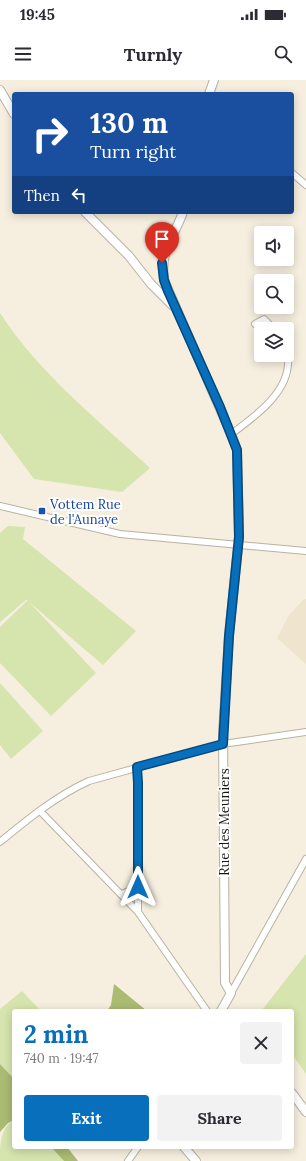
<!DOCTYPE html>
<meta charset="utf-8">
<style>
body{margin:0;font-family:Lora,serif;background:#f2f2f3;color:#2b2b33;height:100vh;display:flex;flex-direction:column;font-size:15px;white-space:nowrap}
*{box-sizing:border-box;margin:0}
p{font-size:13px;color:#7c7c81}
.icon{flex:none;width:22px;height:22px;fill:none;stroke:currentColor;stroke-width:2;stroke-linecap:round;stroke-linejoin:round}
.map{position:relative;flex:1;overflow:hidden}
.side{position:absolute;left:12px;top:929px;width:282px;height:140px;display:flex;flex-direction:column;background:#fff;border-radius:4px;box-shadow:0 2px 10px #0003}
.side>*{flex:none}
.top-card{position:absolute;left:12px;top:12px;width:282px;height:122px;border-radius:4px;box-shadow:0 2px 10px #0003;background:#1a4fa0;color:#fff;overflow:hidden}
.tools{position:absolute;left:254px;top:146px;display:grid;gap:8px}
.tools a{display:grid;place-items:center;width:40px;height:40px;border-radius:4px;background:#fff;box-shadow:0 2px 10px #0003;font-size:20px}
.pin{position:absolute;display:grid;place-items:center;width:34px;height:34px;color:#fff;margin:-41px -17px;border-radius:50% 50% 50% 0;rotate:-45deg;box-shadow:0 0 4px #0007}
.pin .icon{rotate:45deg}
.me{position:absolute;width:44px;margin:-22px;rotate:0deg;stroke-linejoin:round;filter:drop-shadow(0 0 3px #0008)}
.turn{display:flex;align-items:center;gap:14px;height:84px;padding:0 12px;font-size:18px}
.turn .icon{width:52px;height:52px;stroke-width:2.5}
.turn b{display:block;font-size:28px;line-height:34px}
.then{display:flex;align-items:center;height:38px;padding:0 12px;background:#0003;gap:8px;font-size:15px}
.round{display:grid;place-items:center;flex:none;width:42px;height:42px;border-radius:4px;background:#f2f2f3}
.headline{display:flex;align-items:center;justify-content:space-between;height:68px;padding:0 12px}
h1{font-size:24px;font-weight:700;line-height:30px;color:#076fbb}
.primary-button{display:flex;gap:8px;margin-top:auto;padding:8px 12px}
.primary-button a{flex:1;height:46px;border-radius:4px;background:#076fbb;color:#fff;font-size:16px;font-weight:700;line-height:46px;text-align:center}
.primary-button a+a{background:#f2f2f3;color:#2b2b33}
.status{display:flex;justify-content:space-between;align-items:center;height:28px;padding:0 20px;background:#fff;direction:ltr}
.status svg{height:11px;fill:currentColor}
header{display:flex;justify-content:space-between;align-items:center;height:52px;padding:0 12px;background:#fff;font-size:18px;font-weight:700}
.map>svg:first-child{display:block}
</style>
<div class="status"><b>19:45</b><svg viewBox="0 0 49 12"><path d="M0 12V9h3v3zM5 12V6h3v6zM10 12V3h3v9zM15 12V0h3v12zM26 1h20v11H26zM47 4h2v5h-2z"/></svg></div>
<header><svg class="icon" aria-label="menu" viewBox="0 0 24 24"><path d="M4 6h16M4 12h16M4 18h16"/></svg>Turnly<svg class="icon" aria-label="search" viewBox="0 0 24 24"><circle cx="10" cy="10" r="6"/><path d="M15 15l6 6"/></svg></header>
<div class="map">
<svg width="306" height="1081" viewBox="0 0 306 1081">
<rect width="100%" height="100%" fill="#f6efdf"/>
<!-- built -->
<path fill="#efe5ce" d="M 304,519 L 306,519 L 306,584 L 277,558 L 289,535 Z"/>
<!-- green -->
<path fill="#d6e4ae" d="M 0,233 C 39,293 97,339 150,388 L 122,412 L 34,399 L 0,353 Z
M 8,446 L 25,447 L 23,459 L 136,551 L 103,585 L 29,522 L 96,593 L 51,636 L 0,583 L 0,547 L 28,520 L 26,520 L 0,542 L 0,453 Z
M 0,603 L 43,651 L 11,679 L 0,665 Z
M 306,874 L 306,994 L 292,974 L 292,931 L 262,930 Z
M 22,911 L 41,931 L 14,931 L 14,999 L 0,984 L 0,929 Z
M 14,1040 L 14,1067 L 51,1067 L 64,1081 L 0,1081 C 0,1065 0,1048 14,1040 Z"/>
<!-- forest -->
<path fill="#aabb72" d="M 114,904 L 147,931 L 107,931 L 111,925 Z
M 0,984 L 14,999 L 14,1040 L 8,1043 L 0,1052 Z
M 51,1067 L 67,1067 L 78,1081 L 64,1081 Z"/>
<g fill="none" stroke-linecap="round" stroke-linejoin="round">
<!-- street casing -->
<g stroke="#b9b2a3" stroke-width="8">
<path id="street" d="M 292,93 L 306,105
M 255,244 L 264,239 L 274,249
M 231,354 C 256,336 295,308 287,273
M 0,426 L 120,454 L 306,471
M 137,687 L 138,703 L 138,832
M 40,731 L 138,832 L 207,931
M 0,762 C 28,739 56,716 89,701 L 223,664 L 306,652
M 122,814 L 138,807
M 231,913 L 306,779
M 128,1081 L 138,1067"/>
</g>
<!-- secondary casing -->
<g stroke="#b9b2a3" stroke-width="10">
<path id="secondary" d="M 0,10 L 14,34
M 209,14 L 214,0
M 85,132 L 129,176 L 151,204 L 173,226
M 183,132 C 173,160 160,168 164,200 L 231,354 L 237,370 L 239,457 L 229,555 L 223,653 L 225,903 L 231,913 L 221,931
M 292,1013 L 306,1032
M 184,1067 L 196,1081"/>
</g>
<!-- street -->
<use href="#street" stroke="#fff" stroke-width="6"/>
<!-- secondary -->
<use href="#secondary" stroke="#fff" stroke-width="8"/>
</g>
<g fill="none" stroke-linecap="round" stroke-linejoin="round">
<!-- route casing -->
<g stroke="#05487a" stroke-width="10">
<path id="route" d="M 138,807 L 138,703 L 137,687 L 223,664 L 229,556 L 239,457 L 237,370 L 220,327 L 168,211 L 164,200 L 162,183"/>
</g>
<!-- route -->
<use href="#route" stroke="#076fbb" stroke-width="7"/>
</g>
<!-- markers -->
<rect fill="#1a4fb4" stroke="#fff" stroke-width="1.5" x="38" y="427" width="8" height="8" rx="2"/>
<g text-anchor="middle" stroke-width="4" stroke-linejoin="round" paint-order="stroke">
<!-- transit labels -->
<g font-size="13" fill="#164399" stroke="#fff" text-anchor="start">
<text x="50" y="429">Vottem Rue<tspan x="50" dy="15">de l'Aunaye</tspan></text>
</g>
<!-- street labels -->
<g font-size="13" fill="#191611" stroke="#fff">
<text transform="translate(224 742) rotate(-90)" y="5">Rue des Meuniers</text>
</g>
</g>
</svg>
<div class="tools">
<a><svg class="icon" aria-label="sound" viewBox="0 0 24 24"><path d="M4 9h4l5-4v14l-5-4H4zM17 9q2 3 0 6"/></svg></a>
<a><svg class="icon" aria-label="search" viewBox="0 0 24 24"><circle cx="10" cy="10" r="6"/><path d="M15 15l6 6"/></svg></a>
<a><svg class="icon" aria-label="layers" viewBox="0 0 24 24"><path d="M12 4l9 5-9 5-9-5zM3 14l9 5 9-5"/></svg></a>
</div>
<div class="pin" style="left:162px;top:183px;background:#d93025"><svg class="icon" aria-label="arrive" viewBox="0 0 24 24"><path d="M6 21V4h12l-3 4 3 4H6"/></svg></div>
<svg class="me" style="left:138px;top:807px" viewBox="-20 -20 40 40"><path d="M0-17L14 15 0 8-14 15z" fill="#076fbb" stroke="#fff" stroke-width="4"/></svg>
<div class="top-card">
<div class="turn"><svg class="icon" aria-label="right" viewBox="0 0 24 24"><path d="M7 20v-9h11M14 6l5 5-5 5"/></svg><div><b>130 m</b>Turn right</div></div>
<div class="then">Then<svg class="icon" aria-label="left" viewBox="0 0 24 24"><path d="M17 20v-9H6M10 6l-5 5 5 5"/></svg></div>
</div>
<section class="side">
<div class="headline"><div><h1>2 min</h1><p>740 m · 19:47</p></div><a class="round"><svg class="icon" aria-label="close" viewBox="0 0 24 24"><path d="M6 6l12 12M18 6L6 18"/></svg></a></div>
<div class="primary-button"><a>Exit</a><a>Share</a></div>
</section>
</div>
